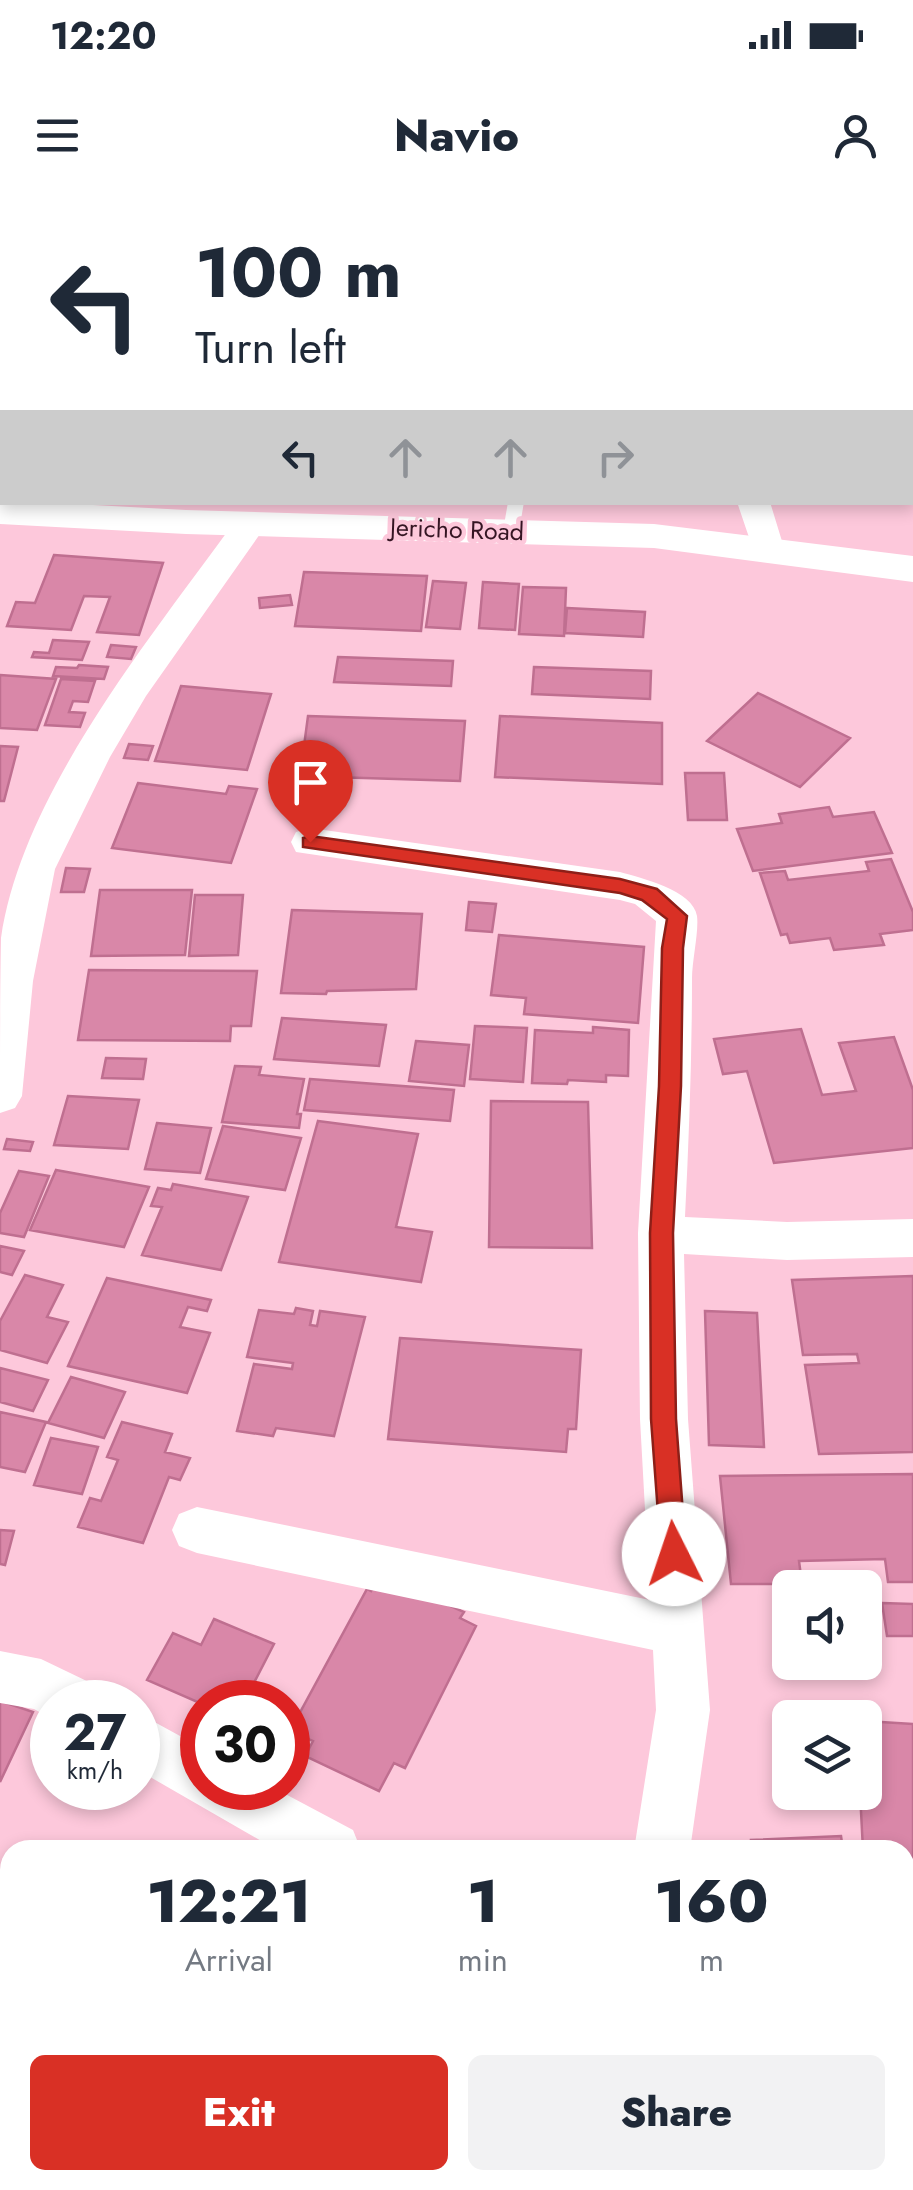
<!DOCTYPE html>
<style>
body{margin:0;font-family:Jost,sans-serif;background:#f2f2f3;color:#1f2937;height:100vh;display:flex;flex-direction:column;font-size:38px;white-space:nowrap}
*{box-sizing:border-box;margin:0}
p{font-size:32px;color:#747a83}
.icon{flex:none;width:55px;height:55px;fill:none;stroke:currentColor;stroke-width:2;stroke-linecap:round;stroke-linejoin:round}
.map{position:relative;flex:1;overflow:hidden}
.drawer{position:absolute;left:0px;top:1640px;width:915px;height:350px;display:flex;flex-direction:column;background:#fff;border-radius:30px 30px 0 0;box-shadow:0 5px 15px #0003}
.drawer>*{flex:none}
.banner{position:absolute;left:0px;top:0px;width:915px;height:305px;box-shadow:0 5px 15px #0003;background:#fff;color:#1f2937;overflow:hidden}
.buttons{position:absolute;left:772px;top:1370px;display:grid;gap:20px}
.buttons a{display:grid;place-items:center;width:110px;height:110px;border-radius:15px;background:#fff;box-shadow:0 5px 15px #0003;font-size:50px}
.speed{position:absolute;left:30px;top:1480px;display:flex;gap:20px;font-size:50px;font-weight:700;text-align:center}
.speed>*{display:grid;place-content:center;width:130px;height:130px;border-radius:50%;background:#fff;box-shadow:0 5px 15px #0003;line-height:1}
.speed small{font-size:25px;font-weight:400}
.speed .limit{border:15px solid #d22;background:#fff;color:#111}
.pin{position:absolute;display:grid;place-items:center;width:85px;height:85px;color:#fff;margin:-102px -42px;border-radius:50% 50% 50% 0;rotate:-45deg;box-shadow:0 0 10px #0007}
.pin .icon{rotate:45deg}
.me{position:absolute;width:110px;margin:-55px;rotate:356deg;stroke-linejoin:round;filter:drop-shadow(0 0 8px #0008)}
.turn{display:flex;align-items:center;gap:35px;height:210px;padding:0 30px;font-size:45px}
.turn .icon{width:130px;height:130px;stroke-width:2.5}
.turn b{display:block;font-size:70px;line-height:85px}
.lanes{display:flex;align-items:center;height:95px;padding:0 30px;background:#0003;justify-content:center;gap:50px;direction:ltr}
.lanes .off{opacity:.35}
.eta{display:flex;justify-content:space-evenly;align-items:center;height:170px;text-align:center}
.eta b{font-size:60px;font-weight:800;line-height:70px}
.button{display:flex;gap:20px;margin-top:auto;padding:20px 30px}
.button a{flex:1;height:115px;border-radius:15px;background:#d93025;color:#fff;font-size:40px;font-weight:800;line-height:115px;text-align:center}
.button a+a{background:#f2f2f3;color:#1f2937}
.status{display:flex;justify-content:space-between;align-items:center;height:70px;padding:0 50px;background:#fff;direction:ltr}
.status svg{height:28px;fill:currentColor}
header{display:flex;justify-content:space-between;align-items:center;height:130px;padding:0 30px;background:#fff;font-size:45px;font-weight:800}
.map>svg:first-child{display:block}
</style>
<div class="status"><b>12:20</b><svg viewBox="0 0 49 12"><path d="M0 12V9h3v3zM5 12V6h3v6zM10 12V3h3v9zM15 12V0h3v12zM26 1h20v11H26zM47 4h2v5h-2z"/></svg></div>
<header><svg class="icon" aria-label="menu" viewBox="0 0 24 24"><path d="M4 6h16M4 12h16M4 18h16"/></svg>Navio<svg class="icon" aria-label="person" viewBox="0 0 24 24"><circle cx="12" cy="8" r="4"/><path d="M4 21q1-7 8-7t8 7"/></svg></header>
<div class="map">
<svg width="913" height="1990" viewBox="0 0 913 1990">
<rect width="100%" height="100%" fill="#fdc8db"/>
<!-- building -->
<path fill="#d987a8" stroke="#bf6f90" stroke-width="2.5" d="M 54,355 L 163,363 L 139,435 L 97,432 L 110,397 L 84,396 L 71,430 L 7,426 L 16,402 L 35,403 Z
M 304,372 L 427,376 L 421,431 L 295,426 Z
M 433,381 L 466,383 L 460,429 L 426,427 Z
M 483,382 L 519,384 L 515,430 L 479,428 Z
M 523,387 L 566,388 L 564,436 L 519,434 Z
M 290,395 L 292,405 L 260,408 L 259,398 Z
M 567,408 L 645,412 L 643,437 L 565,433 Z
M 53,440 L 89,442 L 82,460 L 32,457 L 34,452 L 49,453 Z
M 111,445 L 136,447 L 131,459 L 107,457 Z
M 338,457 L 453,461 L 451,486 L 334,482 Z
M 79,465 L 108,467 L 104,479 L 53,476 L 56,467 L 77,468 Z
M 534,467 L 651,471 L 650,499 L 532,494 Z
M 0,475 L 56,479 L 37,530 L 0,528 Z
M 61,479 L 95,481 L 88,502 L 73,501 L 69,512 L 85,513 L 80,527 L 45,525 Z
M 181,486 L 271,494 L 247,570 L 155,561 Z
M 758,493 L 850,538 L 800,587 L 707,541 Z
M 308,516 L 465,521 L 460,581 L 300,576 Z
M 500,516 L 662,523 L 662,584 L 495,577 Z
M 129,544 L 153,546 L 148,560 L 124,558 Z
M 0,546 L 18,547 L 4,601 L 0,601 Z
M 685,573 L 724,573 L 727,620 L 688,620 Z
M 138,583 L 226,594 L 229,586 L 257,589 L 231,663 L 112,648 Z
M 829,607 L 833,617 L 874,612 L 892,653 L 753,671 L 737,629 L 782,623 L 779,614 Z
M 891,659 L 913,712 L 913,730 L 880,734 L 884,745 L 834,750 L 830,738 L 790,743 L 787,734 L 781,735 L 760,673 L 785,671 L 788,680 L 869,671 L 866,662 Z
M 66,668 L 90,669 L 84,692 L 61,692 Z
M 100,690 L 192,690 L 185,755 L 91,756 Z
M 195,695 L 243,695 L 238,755 L 189,756 Z
M 469,702 L 496,704 L 492,732 L 466,730 Z
M 292,710 L 422,714 L 416,789 L 327,791 L 326,794 L 281,793 Z
M 499,735 L 644,747 L 638,823 L 524,814 L 526,798 L 491,795 Z
M 89,770 L 257,771 L 251,826 L 231,826 L 230,841 L 78,840 Z
M 282,818 L 386,825 L 379,866 L 274,859 Z
M 475,826 L 527,828 L 523,882 L 470,879 Z
M 593,827 L 629,830 L 628,876 L 606,875 L 606,882 L 568,880 L 567,884 L 532,883 L 535,830 L 593,833 Z
M 801,829 L 822,895 L 856,891 L 839,843 L 894,837 L 913,890 L 913,948 L 774,963 L 747,871 L 723,874 L 714,839 Z
M 416,841 L 469,845 L 464,886 L 409,881 Z
M 106,858 L 146,859 L 143,879 L 102,878 Z
M 235,866 L 261,867 L 259,875 L 304,879 L 297,914 L 301,914 L 299,928 L 222,922 Z
M 310,879 L 454,890 L 450,921 L 304,910 Z
M 68,896 L 139,900 L 128,949 L 54,945 Z
M 491,901 L 588,902 L 592,1048 L 489,1047 Z
M 318,921 L 418,934 L 396,1027 L 432,1032 L 421,1082 L 279,1062 Z
M 157,923 L 211,928 L 200,973 L 145,969 Z
M 223,926 L 301,938 L 285,990 L 206,979 Z
M 7,939 L 33,942 L 30,951 L 4,949 Z
M 56,970 L 149,987 L 124,1047 L 30,1030 Z
M 19,971 L 49,976 L 24,1037 L 0,1033 L 0,1013 Z
M 173,984 L 248,997 L 221,1070 L 142,1055 L 162,1007 L 151,1006 L 158,988 L 171,990 Z
M 0,1046 L 24,1051 L 12,1075 L 0,1072 Z
M 25,1075 L 63,1085 L 47,1117 L 68,1122 L 47,1163 L 0,1150 L 0,1121 Z
M 913,1076 L 913,1252 L 819,1254 L 805,1165 L 859,1163 L 857,1154 L 803,1155 L 792,1080 Z
M 107,1078 L 211,1100 L 207,1111 L 188,1107 L 180,1127 L 210,1133 L 187,1193 L 68,1166 Z
M 296,1108 L 313,1111 L 310,1125 L 317,1126 L 320,1111 L 365,1117 L 334,1236 L 276,1228 L 273,1236 L 237,1231 L 254,1164 L 292,1169 L 293,1163 L 247,1157 L 259,1110 L 294,1114 Z
M 705,1111 L 757,1113 L 764,1247 L 709,1245 Z
M 400,1138 L 581,1150 L 576,1229 L 568,1229 L 566,1252 L 388,1239 Z
M 0,1168 L 48,1180 L 33,1211 L 0,1202 Z
M 71,1177 L 125,1192 L 104,1238 L 48,1223 Z
M 0,1212 L 46,1222 L 25,1272 L 0,1267 Z
M 122,1222 L 172,1234 L 165,1252 L 190,1258 L 180,1280 L 169,1277 L 143,1343 L 78,1327 L 90,1298 L 101,1301 L 118,1260 L 107,1257 Z
M 51,1238 L 98,1247 L 82,1294 L 34,1285 Z
M 913,1274 L 913,1382 L 888,1382 L 885,1359 L 799,1361 L 802,1384 L 731,1384 L 720,1276 Z
M 0,1330 L 14,1331 L 5,1365 L 0,1364 Z
M 380,1374 L 464,1412 L 460,1418 L 476,1426 L 405,1568 L 394,1563 L 379,1591 L 305,1556 L 313,1541 L 290,1531 L 367,1389 L 371,1391 Z
M 882,1403 L 913,1404 L 913,1436 L 887,1436 Z
M 214,1419 L 274,1444 L 244,1502 L 202,1504 L 147,1480 L 173,1433 L 201,1445 Z
M 0,1501 L 33,1512 L 0,1582 Z
M 865,1521 L 913,1524 L 913,1702 L 905,1702 L 905,1650 L 863,1650 L 860,1592 L 865,1592 Z
M 841,1636 L 843,1650 L 752,1650 L 751,1640 Z
M 10,1730 L 10,1832 L 0,1826 L 0,1745 Z
M 913,1835 L 913,1990 L 875,1990 L 872,1980 L 905,1980 L 905,1837 Z
M 0,1921 L 10,1927 L 10,1980 L 103,1980 L 121,1990 L 0,1990 Z
M 355,1980 L 388,1980 L 383,1990 L 372,1990 Z
M 657,1980 L 723,1980 L 736,1990 L 651,1990 Z
M 784,1980 L 852,1980 L 854,1990 L 805,1990 L 804,1986 L 786,1989 Z"/>
<g fill="none" stroke-linecap="round" stroke-linejoin="round">
<!-- service -->
<path fill="#fff" fill-rule="evenodd" d="M 508,302 L 524,302 L 519,331 L 511,336 L 503,331 Z"/>
<!-- minor -->
<path fill="#fff" fill-rule="evenodd" d="M 217,0 L 245,0 L 245,2 L 217,2 Z
M 0,79 L 2,79 L 2,97 L 0,97 Z
M 737,302 L 770,302 L 785,351 L 780,358 L 768,361 L 756,358 Z
M 250,314 L 262,317 L 267,324 L 146,496 L 110,557 L 55,669 L 33,781 L 22,896 L 15,908 L 0,913 C 0,859 0,789 1,738 C 22,592 153,435 238,317 Z
M 310,628 L 620,672 C 641,678 693,690 697,716 C 699,731 692,761 692,778 C 692,858 689,937 685,1017 L 787,1022 L 913,1019 L 913,1057 L 787,1060 L 684,1054 L 688,1219 L 710,1510 L 690,1650 L 634,1650 L 656,1510 L 653,1450 L 197,1353 L 179,1346 L 172,1330 L 179,1314 L 197,1307 L 650,1400 L 640,1219 L 638,1033 L 656,721 L 635,704 L 620,700 L 296,652 L 291,642 L 296,632 Z
M 0,1451 L 41,1459 L 93,1484 L 101,1502 L 52,1502 L 52,1519 L 34,1509 L 0,1503 Z
M 138,1513 L 202,1548 L 202,1588 L 274,1588 L 353,1630 L 361,1650 L 277,1650 L 138,1570 Z"/>
<!-- tertiary -->
<path fill="#fff" fill-rule="evenodd" d="M 0,300 L 186,310 L 654,324 L 913,356 L 913,382 L 654,348 L 186,334 L 0,324 Z"/>
</g>
<!-- route -->
<path fill="#d93025" stroke="#8d1f18" stroke-width="2.5" d="M 310,636 L 620,679 L 657,689 L 687,716 L 683,748 L 681,886 L 673,1033 L 676,1219 L 686,1354 L 683,1362 L 674,1365 L 664,1362 L 661,1354 L 651,1219 L 650,1033 L 659,886 L 662,748 L 667,719 L 642,700 L 620,693 L 303,647 L 303,638 Z"/>
<g text-anchor="middle" stroke-width="9" stroke-linejoin="round" paint-order="stroke">
<!-- far-street labels -->
<g font-size="25" fill="#351523" stroke="#fdc8db">
<text transform="translate(457 329) rotate(2)" y="9">Jericho Road</text>
</g>
</g>
</svg>
<div class="buttons">
<a><svg class="icon" aria-label="sound" viewBox="0 0 24 24"><path d="M4 9h4l5-4v14l-5-4H4zM17 9q2 3 0 6"/></svg></a>
<a><svg class="icon" aria-label="layers" viewBox="0 0 24 24"><path d="M12 4l9 5-9 5-9-5zM3 14l9 5 9-5"/></svg></a>
</div>
<div class="speed"><div>27<small>km/h</small></div><div class="limit">30</div></div>
<div class="pin" style="left:310px;top:642px;background:#d93025"><svg class="icon" aria-label="arrive" viewBox="0 0 24 24"><path d="M6 21V4h12l-3 4 3 4H6"/></svg></div>
<svg class="me" style="left:674px;top:1354px" viewBox="-20 -20 40 40"><circle r="19" fill="#fff"/><path d="M0-13L10 11 0 6-10 11z" fill="#d93025"/></svg>
<div class="banner">
<div class="turn"><svg class="icon" aria-label="left" viewBox="0 0 24 24"><path d="M17 20v-9H6M10 6l-5 5 5 5"/></svg><div><b>100 m</b>Turn left</div></div>
<div class="lanes"><svg class="icon" aria-label="left" viewBox="0 0 24 24"><path d="M17 20v-9H6M10 6l-5 5 5 5"/></svg><svg class="icon off" aria-label="ahead" viewBox="0 0 24 24"><path d="M12 20V5M6 11l6-6 6 6"/></svg><svg class="icon off" aria-label="ahead" viewBox="0 0 24 24"><path d="M12 20V5M6 11l6-6 6 6"/></svg><svg class="icon off" aria-label="right" viewBox="0 0 24 24"><path d="M7 20v-9h11M14 6l5 5-5 5"/></svg></div>
</div>
<section class="drawer">
<div class="eta">
<div><b>12:21</b><p>Arrival</p></div>
<div><b>1</b><p>min</p></div>
<div><b>160</b><p>m</p></div>
</div>
<div class="button"><a>Exit</a><a>Share</a></div>
</section>
</div>
